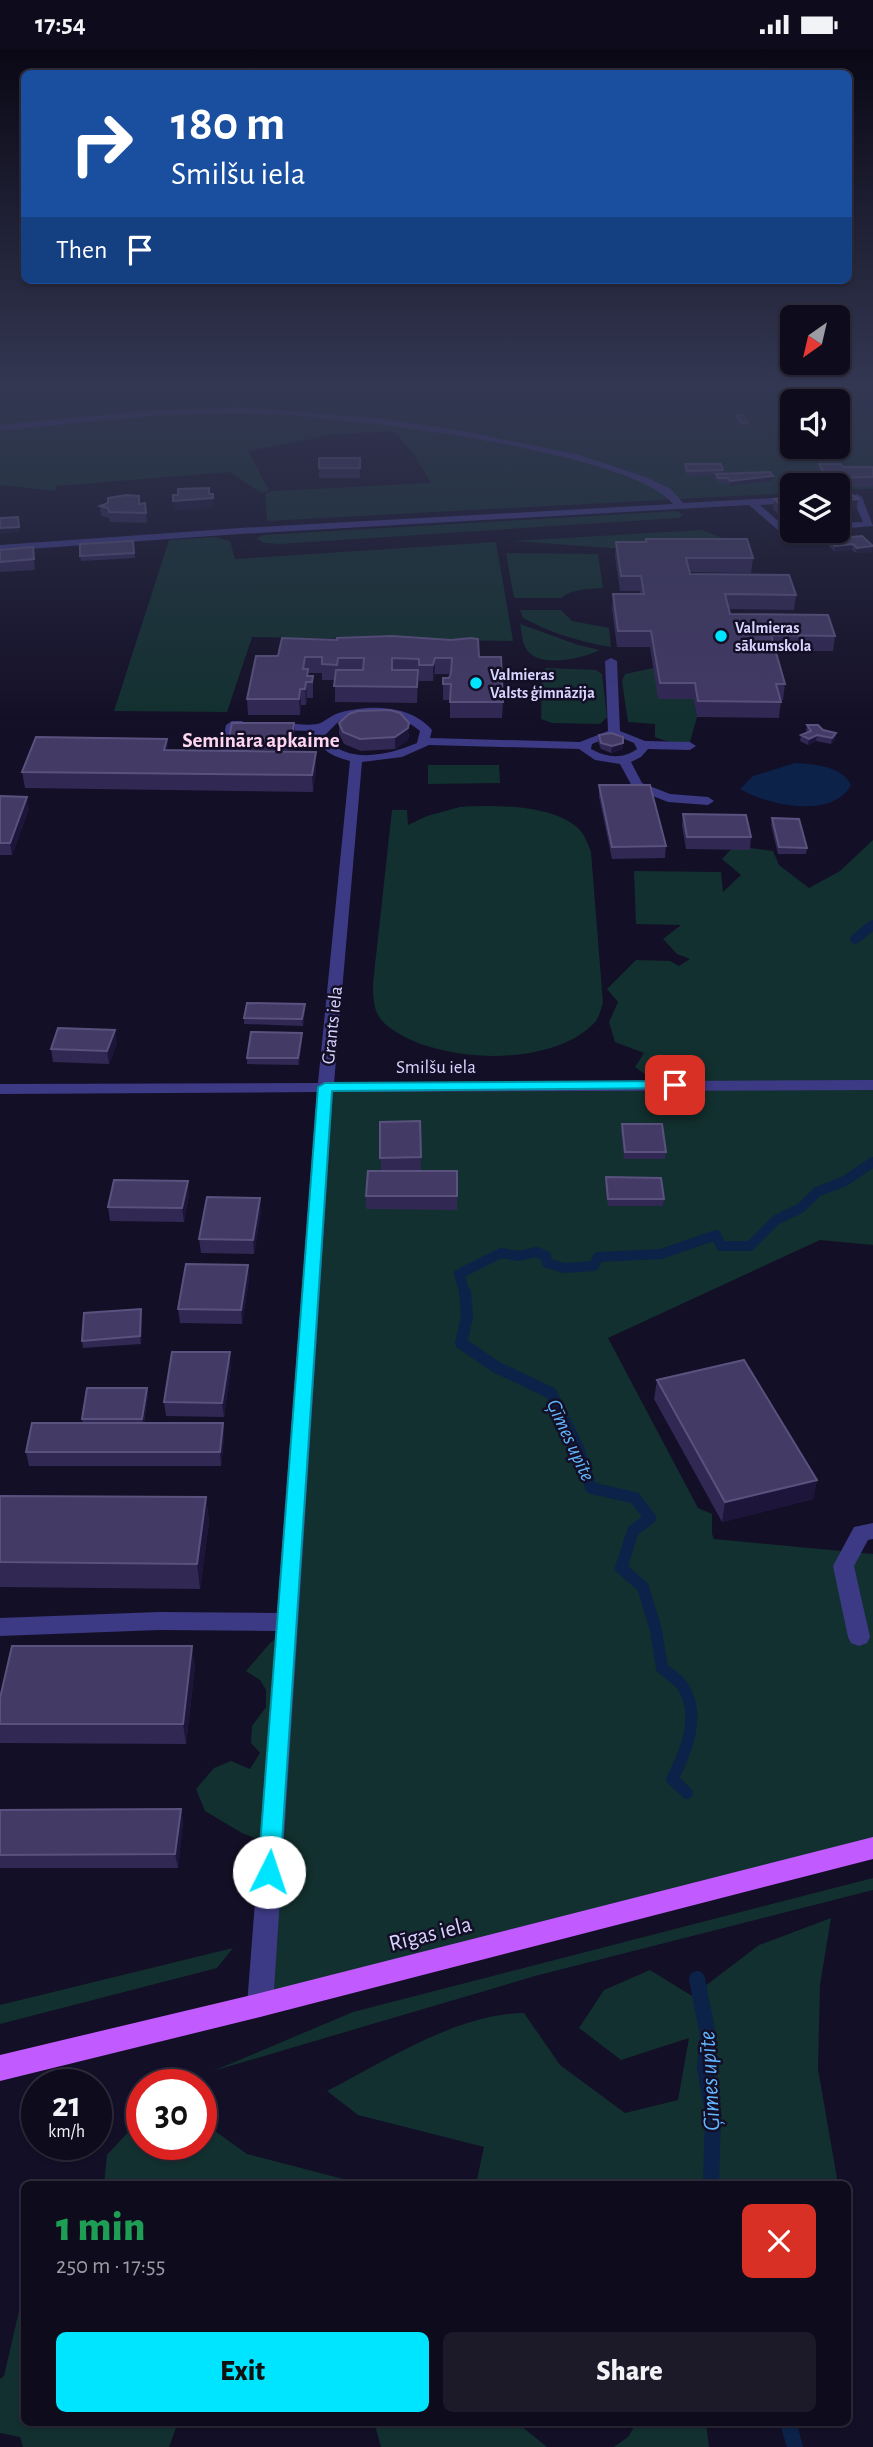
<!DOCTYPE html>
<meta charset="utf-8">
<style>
body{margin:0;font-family:"Alegreya Sans",sans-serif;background:#1c1929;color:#f1f3f6;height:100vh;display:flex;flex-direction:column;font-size:26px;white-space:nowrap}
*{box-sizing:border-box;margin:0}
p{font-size:23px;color:#9b9ba3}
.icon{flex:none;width:38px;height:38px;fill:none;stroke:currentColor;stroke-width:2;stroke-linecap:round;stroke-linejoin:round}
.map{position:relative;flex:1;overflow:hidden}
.side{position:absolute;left:21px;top:2132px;width:830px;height:245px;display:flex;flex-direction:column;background:#0e0b1c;border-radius:10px;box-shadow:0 2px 5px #0004,0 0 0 2px #2e2b3b}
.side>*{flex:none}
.guide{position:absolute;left:21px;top:21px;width:831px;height:214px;border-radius:10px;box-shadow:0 2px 5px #0004,0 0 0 2px #2e2b3b;background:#1a4fa0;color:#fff;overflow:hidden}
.needle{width:46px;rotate:214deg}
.buttons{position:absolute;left:780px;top:256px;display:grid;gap:14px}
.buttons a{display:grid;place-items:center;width:70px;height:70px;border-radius:10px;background:#0e0b1c;box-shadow:0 2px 5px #0004,0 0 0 2px #2e2b3b;font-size:35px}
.speed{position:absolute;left:21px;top:2020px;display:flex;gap:14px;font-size:35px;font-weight:700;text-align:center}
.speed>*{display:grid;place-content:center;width:91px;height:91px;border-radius:50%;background:#0e0b1c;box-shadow:0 2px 5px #0004,0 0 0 2px #2e2b3b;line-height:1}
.speed small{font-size:18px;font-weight:400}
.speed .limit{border:10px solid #d22;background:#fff;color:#111}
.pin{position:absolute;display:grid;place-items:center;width:60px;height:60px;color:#fff;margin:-30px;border-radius:14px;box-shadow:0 4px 10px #0006}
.me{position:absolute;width:77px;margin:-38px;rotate:4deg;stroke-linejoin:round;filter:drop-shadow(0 0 5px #0008)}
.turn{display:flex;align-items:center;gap:24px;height:147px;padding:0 35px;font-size:32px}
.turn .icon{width:91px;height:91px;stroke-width:2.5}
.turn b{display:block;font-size:49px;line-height:60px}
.then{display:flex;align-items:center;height:66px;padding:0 35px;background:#0003;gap:14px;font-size:26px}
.round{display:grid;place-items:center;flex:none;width:74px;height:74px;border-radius:10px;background:#1c1929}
.head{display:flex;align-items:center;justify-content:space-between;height:119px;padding:0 35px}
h1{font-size:42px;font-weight:800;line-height:52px;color:#1e9e55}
.cta{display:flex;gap:14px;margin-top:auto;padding:14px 35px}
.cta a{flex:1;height:80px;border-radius:10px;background:#00e5ff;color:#111;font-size:28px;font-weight:800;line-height:80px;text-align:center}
.cta a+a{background:#1c1929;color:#f1f3f6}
.status{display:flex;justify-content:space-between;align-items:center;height:49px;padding:0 35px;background:#0e0b1c;direction:ltr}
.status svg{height:19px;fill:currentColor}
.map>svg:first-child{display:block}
</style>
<div class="status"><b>17:54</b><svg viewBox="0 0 49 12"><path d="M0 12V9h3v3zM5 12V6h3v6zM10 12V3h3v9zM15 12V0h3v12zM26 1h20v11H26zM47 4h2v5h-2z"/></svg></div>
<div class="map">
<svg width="873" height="2398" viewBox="0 0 873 2398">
<rect width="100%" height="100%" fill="#130f26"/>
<!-- green -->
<path fill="#12302f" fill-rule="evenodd" d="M 0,338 L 865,338 L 873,342 L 873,440 L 838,441 L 838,436 L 793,436 L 793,444 L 267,472 L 265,444 L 272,442 L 431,434 L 413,404 L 393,382 L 336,385 L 248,402 L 269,441 L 262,444 L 229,423 L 57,437 L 55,442 L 0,436 ZM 793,352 L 838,352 L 838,397 L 793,397 Z
M 677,462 L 683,466 L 679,469 L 279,495 L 265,494 L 256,490 L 263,486 Z
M 702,481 L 732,493 L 650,502 L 513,492 Z
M 215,488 L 230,492 L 235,510 L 496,493 L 513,592 L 252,588 L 227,663 L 114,662 L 169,491 Z
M 506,504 L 598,505 L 603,539 C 589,540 571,540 561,549 L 514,549 Z
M 520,561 L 561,561 L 572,572 L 609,579 L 611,598 C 580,593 551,584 523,569 Z
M 520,575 L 578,596 L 600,601 C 583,609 541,620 527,601 C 522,595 522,583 520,575 Z
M 546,619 L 596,621 L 602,625 L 607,668 L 600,675 L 552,674 L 541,670 L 542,623 Z
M 653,619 L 693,650 L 697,668 L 690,693 C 677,695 667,693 655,688 L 655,675 L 628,673 L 622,632 L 625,625 Z
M 428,716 L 499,716 L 500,734 L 428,735 Z
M 460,758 C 494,756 551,755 578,779 C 585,786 588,795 591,803 L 603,954 C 601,960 599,969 595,973 C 552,1021 429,1015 384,974 C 373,963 373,949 373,934 L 392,761 L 407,761 L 408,776 L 427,767 Z
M 873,791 L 873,1196 L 820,1191 L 608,1289 L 698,1459 L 712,1465 L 712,1485 L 714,1490 L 873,1505 L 873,1799 L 260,1956 L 271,1796 L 242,1784 L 205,1762 L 196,1740 L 214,1719 L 231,1712 L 250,1720 L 260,1704 L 251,1694 L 252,1677 L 266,1658 L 266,1641 L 260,1631 L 246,1622 L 270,1594 L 286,1581 L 325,1038 L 701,1036 L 695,1011 L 677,1017 L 690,1029 L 653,1031 L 635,1018 L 644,1004 L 615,993 L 609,973 L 618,953 L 607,940 L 636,911 L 670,912 L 679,917 L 690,910 L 677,905 L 663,890 L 681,876 L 636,875 L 634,822 L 721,823 L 723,843 L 741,826 L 722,810 L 734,797 L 773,802 L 779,816 L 809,839 L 840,822 Z
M 873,1829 L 873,1841 L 535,1927 L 213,2022 L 353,1963 Z
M 831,1869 L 820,1936 L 818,2020 L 838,2135 L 476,2135 L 484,2098 L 358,2066 L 327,2042 C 385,2012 457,1965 524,1964 L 560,2016 L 625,2064 L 678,2051 L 689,1989 L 621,2011 L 579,1979 L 604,1941 L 650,1921 L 692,1947 L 759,1896 Z
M 233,1899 L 217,1919 L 0,1975 L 0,1956 Z
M 142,2068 L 142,2095 L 201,2095 L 201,2072 L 247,2105 L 362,2135 L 104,2135 L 107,2106 Z
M 24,2240 L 24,2373 L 178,2373 L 169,2398 L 23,2398 L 20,2388 L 0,2384 L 0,2330 L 4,2327 Z
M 374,2373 L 522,2373 L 521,2377 L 547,2398 L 381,2398 Z
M 637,2373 L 706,2373 L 709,2398 L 614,2398 L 628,2388 Z"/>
<!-- water -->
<path fill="#0c2248" d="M 795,714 C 814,715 842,717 851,736 C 832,771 767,756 740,740 L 753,727 Z"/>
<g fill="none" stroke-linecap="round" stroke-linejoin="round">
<!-- stream-far3 -->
<path stroke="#0c2248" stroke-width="5" d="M 865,338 L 873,342
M 848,366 L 857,358 L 873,357"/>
<!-- stream-far2 -->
<path stroke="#0c2248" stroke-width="10" d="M 855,890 L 873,876
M 465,1245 L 459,1225 L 501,1204 L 519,1207 L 536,1203 L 546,1207 L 547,1214 L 564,1219 L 594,1217 L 598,1208 L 661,1205 L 716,1186 L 721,1197 L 750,1197 L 776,1171 L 801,1159 L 817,1143 L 845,1132 L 873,1113"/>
<!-- stream-far1 -->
<path stroke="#0c2248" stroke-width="12" d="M 465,1243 L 467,1268 L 461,1294 L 496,1318 L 551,1344 L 578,1399 L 591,1439 L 635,1449 L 650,1469 L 633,1482 L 621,1519 L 643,1538 L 656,1581 L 662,1619 C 669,1625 678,1630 683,1638 C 701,1666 686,1704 672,1730 L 687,1744"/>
<!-- stream -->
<path stroke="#0c2248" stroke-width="16" d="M 697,1930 L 708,1986 L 705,2019 L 713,2063 L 711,2135
M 788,2373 L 795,2398"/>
<!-- minor -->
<path fill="#3d3a85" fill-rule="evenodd" d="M 240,358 L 384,370 L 463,382 L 580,406 L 648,429 L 671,440 L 683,454 L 793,448 L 793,454 L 760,456 L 784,477 L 793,477 L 793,481 L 797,481 L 779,482 L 749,456 L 240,485 L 0,502 L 0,496 L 240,479 L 673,455 C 630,400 314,363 238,364 C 158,364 79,374 0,382 L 0,376 L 143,362 Z
M 857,445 L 862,448 L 873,477 L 838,480 L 838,474 L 863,473 L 852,448 Z
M 611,609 L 617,612 L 620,682 L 645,692 L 690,693 L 696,697 L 690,701 L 648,700 L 641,708 L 631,713 L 642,734 L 670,745 L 708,748 L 714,752 L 708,756 L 668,753 L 633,739 L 620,715 L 595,711 L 579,700 L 429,696 L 402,708 L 362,713 L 334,1034 L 873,1031 L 873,1041 L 333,1043 L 273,1956 L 269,1965 L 260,1968 L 251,1965 L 247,1956 L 276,1582 L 159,1581 L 0,1587 L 0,1569 L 159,1563 L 277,1564 L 317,1043 L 0,1045 L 0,1035 L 318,1034 L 350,712 C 331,707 323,702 313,686 L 315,682 L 274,681 L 268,677 L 274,673 C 288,674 304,677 317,675 C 323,674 329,668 336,665 C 366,655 410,655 432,681 L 430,689 L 580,693 L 608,682 L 605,612 ZM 374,665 C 392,667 406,670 420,682 L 417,694 C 389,706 344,717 325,686 L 339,672 ZM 607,689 L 622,689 L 634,694 L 637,700 C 622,711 606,708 591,700 L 592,695 Z
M 242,672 L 248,676 L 237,680 L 233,700 L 246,700 L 252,704 L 246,708 L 222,707 L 220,704 L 226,676 L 232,672 Z
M 873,1474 L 873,1490 L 868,1491 L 854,1517 L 870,1588 L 867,1594 L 859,1597 L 851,1594 L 848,1588 L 833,1517 L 854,1478 Z"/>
<!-- major -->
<path fill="#c25bff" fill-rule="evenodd" d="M 873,1788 L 873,1810 L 260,1968 L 0,2032 L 0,2006 L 260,1944 Z"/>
</g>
<!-- wall -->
<path fill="#312854" d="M 736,366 L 748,374 L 748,378 L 741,378 L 736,371 Z
M 319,409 L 360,409 L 360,429 L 319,429 Z
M 685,415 L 723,421 L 723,425 L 772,432 L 729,437 L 727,434 L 718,434 L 715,430 L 716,426 L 687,427 L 684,420 Z
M 819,415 L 843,418 L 873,418 L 873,438 L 838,438 L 838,436 L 824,436 L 818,425 Z
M 793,449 L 793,476 L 789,476 L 773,460 L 774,450 Z
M 145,454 L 147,474 L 110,473 L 109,469 L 101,467 L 100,457 Z
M 862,487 L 872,503 L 856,504 L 852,501 L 834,502 L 827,495 L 828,490 Z
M 646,490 L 753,509 L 751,524 L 689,523 L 690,525 L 796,546 L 794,561 L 729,560 L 730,565 L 835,587 L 833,602 L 776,602 L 785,635 L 783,651 L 781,651 L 779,669 L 697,668 L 693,650 L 658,650 L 650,598 L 617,598 L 612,560 L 613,545 L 640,545 L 640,542 L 620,542 L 615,507 L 616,493 L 646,493 Z
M 133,492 L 135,509 L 81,512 L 80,507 Z
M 33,498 L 35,521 L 0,523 L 0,501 Z
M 256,607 L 479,608 L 503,653 L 502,669 L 450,669 L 450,651 L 443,651 L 443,635 L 449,629 L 451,625 L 435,625 L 433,632 L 419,632 L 418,625 L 417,654 L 335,653 L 335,631 L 322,631 L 322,624 L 308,624 L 308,627 L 313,627 L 313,649 L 307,649 L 306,656 L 301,656 L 300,666 L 248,666 L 247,650 Z
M 294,674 L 295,685 L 293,701 L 230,701 L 229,689 Z
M 339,674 L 409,685 L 408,691 L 395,700 L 361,702 L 344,695 L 339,685 Z
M 807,676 L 836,684 L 835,690 L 831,695 L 816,692 L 808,696 L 800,692 L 801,686 L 807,683 L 806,682 Z
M 599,686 L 623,700 L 611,704 L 601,700 L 598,693 Z
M 167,690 L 168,701 L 316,703 L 316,720 L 313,743 L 25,739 L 22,723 Z
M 599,736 L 666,797 L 665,809 L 612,810 L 599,748 Z
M 0,747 L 29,760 L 12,806 L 0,806 Z
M 683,765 L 751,788 L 750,801 L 686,800 L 682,777 Z
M 772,769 L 807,799 L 806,805 L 778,805 L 771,776 Z
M 305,955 L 305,962 L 303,977 L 244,975 L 244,969 Z
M 302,984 L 302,991 L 299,1016 L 247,1015 L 247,1009 Z
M 117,994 L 109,1015 L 53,1013 L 51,1000 Z
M 420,1072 L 421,1122 L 457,1122 L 457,1161 L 366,1160 L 366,1147 L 381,1122 L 380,1073 Z
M 622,1075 L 666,1103 L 665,1110 L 624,1110 L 621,1082 Z
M 606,1128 L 664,1150 L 663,1157 L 608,1157 L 605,1135 Z
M 189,1145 L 184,1173 L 110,1172 L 108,1158 Z
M 261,1162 L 254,1205 L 201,1204 L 199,1190 Z
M 248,1216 L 249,1230 L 242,1275 L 180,1274 L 178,1260 Z
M 141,1260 L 142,1267 L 141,1295 L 83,1299 L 82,1292 Z
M 231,1317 L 224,1368 L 166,1367 L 164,1353 Z
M 657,1331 L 817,1431 L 813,1450 L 722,1473 L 654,1350 Z
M 147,1339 L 148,1346 L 144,1374 L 223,1374 L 224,1388 L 221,1417 L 29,1417 L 26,1403 L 83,1374 L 82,1370 Z
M 0,1447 L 206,1448 L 209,1473 L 200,1540 L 0,1538 Z
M 195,1617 L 186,1695 L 0,1694 L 0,1649 Z
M 181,1760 L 183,1773 L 178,1819 L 0,1819 L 0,1761 Z"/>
<!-- shaded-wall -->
<path fill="#1d163a" d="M 773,427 L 772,432 L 729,437 L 730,432 Z
M 209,449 L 213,449 L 214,459 L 174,462 L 173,452 Z
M 858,450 L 857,460 L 838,462 L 838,452 Z
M 791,466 L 793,466 L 793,476 L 789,476 Z
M 18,468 L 20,483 L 0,485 L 0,479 Z
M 853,495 L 852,501 L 834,502 L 835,497 Z
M 873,497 L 872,503 L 856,504 L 857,499 Z
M 435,609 L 435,625 L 433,632 L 433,616 Z
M 306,633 L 307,649 L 306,656 L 305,640 Z
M 300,640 L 301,656 L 300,666 L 299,650 Z
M 294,674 L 295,685 L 293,701 L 292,689 Z
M 409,674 L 408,691 L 395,700 L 395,688 Z
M 836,684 L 835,690 L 831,695 L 832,689 Z
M 817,686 L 816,692 L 808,696 L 809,690 Z
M 167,690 L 169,706 L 164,701 Z
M 623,694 L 623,700 L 611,704 L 612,697 Z
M 316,703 L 316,720 L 313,743 L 312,726 Z
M 27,748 L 29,760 L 12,806 L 10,794 Z
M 305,955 L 305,962 L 303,977 L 302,970 Z
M 115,981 L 117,994 L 109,1015 L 107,1002 Z
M 302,984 L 302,991 L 299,1016 L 298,1009 Z
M 188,1132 L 189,1145 L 184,1173 L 182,1159 Z
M 260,1149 L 261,1162 L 254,1205 L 253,1191 Z
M 248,1216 L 249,1230 L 242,1275 L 241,1261 Z
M 141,1260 L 142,1267 L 141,1295 L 140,1287 Z
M 230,1303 L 231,1317 L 224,1368 L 222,1354 Z
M 147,1339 L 148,1346 L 143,1377 L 142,1370 Z
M 223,1374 L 224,1388 L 221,1417 L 220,1403 Z
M 817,1431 L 813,1450 L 722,1473 L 725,1453 Z
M 206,1448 L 209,1473 L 200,1540 L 197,1515 Z
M 192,1597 L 195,1617 L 186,1695 L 183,1675 Z
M 181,1760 L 183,1773 L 178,1819 L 175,1805 Z"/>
<!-- building -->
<path fill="#433a66" stroke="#5a527e" stroke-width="2" d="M 736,366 L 743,366 L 748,374 L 741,374 Z
M 319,409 L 360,409 L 360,419 L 319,419 Z
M 685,415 L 721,415 L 723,421 L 687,422 Z
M 819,415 L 841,415 L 843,418 L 873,418 L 873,428 L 827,429 Z
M 770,423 L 773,427 L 730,432 L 728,429 L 718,429 L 716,425 Z
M 209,439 L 209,445 L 213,445 L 213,449 L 173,452 L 173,446 L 178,446 L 178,440 Z
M 850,444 L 858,450 L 838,452 L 838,445 Z
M 126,446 L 139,447 L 139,455 L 145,454 L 146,464 L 109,463 L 108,459 L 100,457 L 108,454 L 108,449 Z
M 793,449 L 793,466 L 791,466 L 774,450 Z
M 18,468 L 19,478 L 0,479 L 0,469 Z
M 862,487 L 873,497 L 857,499 L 853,495 L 835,497 L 828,490 Z
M 646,490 L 747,490 L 753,509 L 686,509 L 690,525 L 789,526 L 796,546 L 725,545 L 730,565 L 828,566 L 835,587 L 771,586 L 785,635 L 776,635 L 781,653 L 698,652 L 695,634 L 660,634 L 651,582 L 618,582 L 613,545 L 644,545 L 641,527 L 621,527 L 616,493 L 646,493 Z
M 133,492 L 134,504 L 80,507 L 80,495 Z
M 33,498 L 34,510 L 0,513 L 0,501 Z
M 392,587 L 451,591 L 471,589 L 478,590 L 479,608 L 501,608 L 503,653 L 450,653 L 451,635 L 443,635 L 443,629 L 449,629 L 451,624 L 452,609 L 435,609 L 433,616 L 419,616 L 419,610 L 392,609 L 392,621 L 418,621 L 417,638 L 334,637 L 336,621 L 363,621 L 364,609 L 338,609 L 337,616 L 322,615 L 322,608 L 305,608 L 303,620 L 308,620 L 307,627 L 313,627 L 312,633 L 306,633 L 305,640 L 300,640 L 299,650 L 247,650 L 256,607 L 278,607 L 282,589 L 337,591 L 337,589 Z
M 390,661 L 400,664 L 409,674 L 408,679 L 395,688 L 360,690 L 343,683 L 339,674 L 349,665 L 358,662 Z
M 232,674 L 294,674 L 292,689 L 229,689 Z
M 807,676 L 818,676 L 823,681 L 836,684 L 832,689 L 817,686 L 809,690 L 801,686 L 811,682 Z
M 611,684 L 623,688 L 623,694 L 612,697 L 601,694 L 599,686 Z
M 36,688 L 167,690 L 164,701 L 316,703 L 312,726 L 22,723 Z
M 599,736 L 650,736 L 666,797 L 612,798 Z
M 0,747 L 27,748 L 10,794 L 0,794 Z
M 683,765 L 746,766 L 751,788 L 687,788 Z
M 772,769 L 799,770 L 807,799 L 779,798 Z
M 247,954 L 305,955 L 302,970 L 244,969 Z
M 58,979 L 115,981 L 107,1002 L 51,1000 Z
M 251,983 L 302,984 L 298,1009 L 247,1009 Z
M 420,1072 L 421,1108 L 380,1109 L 380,1073 Z
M 622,1075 L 662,1075 L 666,1103 L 625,1103 Z
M 368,1122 L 457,1122 L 457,1147 L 366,1147 Z
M 606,1128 L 661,1129 L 664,1150 L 608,1150 Z
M 114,1131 L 188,1132 L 182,1159 L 108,1158 Z
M 207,1148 L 260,1149 L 253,1191 L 199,1190 Z
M 186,1215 L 248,1216 L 241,1261 L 178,1260 Z
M 141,1260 L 140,1287 L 82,1292 L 84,1264 Z
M 172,1303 L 230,1303 L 222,1354 L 164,1353 Z
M 744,1311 L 817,1431 L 725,1453 L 657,1331 Z
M 87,1339 L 147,1339 L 142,1370 L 82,1370 Z
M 32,1374 L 223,1374 L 220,1403 L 26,1403 Z
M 0,1447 L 206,1448 L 197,1515 L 0,1513 Z
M 12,1597 L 192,1597 L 183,1675 L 0,1675 L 0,1649 Z
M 181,1760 L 175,1805 L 0,1806 L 0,1761 Z"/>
<!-- sky -->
<linearGradient id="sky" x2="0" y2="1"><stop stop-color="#0a0815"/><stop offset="0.5" stop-color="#333752"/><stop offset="1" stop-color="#333752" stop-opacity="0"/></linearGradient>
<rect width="873" height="674" fill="url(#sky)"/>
<!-- route -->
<path fill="#00e5ff" stroke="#0095a6" stroke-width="2" d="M 675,1032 L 682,1036 L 680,1039 L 332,1042 L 280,1823 L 277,1830 L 269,1833 L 261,1830 L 258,1823 L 318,1038 L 325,1034 Z"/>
<!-- markers -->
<g fill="#00e5ff" stroke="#130f26" stroke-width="2.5">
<circle cx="721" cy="587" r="7"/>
<circle cx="476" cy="634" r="7"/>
</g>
<g text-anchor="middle" stroke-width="5" stroke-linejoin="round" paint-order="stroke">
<!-- far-poi labels -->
<g font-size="16" font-weight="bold" fill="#d9d4ff" stroke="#130f26" text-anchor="start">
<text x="735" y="584">Valmieras<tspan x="735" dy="18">sākumskola</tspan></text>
<text x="490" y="631">Valmieras<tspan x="490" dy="18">Valsts ģimnāzija</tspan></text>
</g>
<!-- street labels -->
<g font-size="19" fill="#d9d4ff" stroke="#130f26">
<text transform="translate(331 976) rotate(-84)" y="7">Grants iela</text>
<text x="436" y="1024">Smilšu iela</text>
</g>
<!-- far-district labels -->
<g font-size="21" font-weight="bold" fill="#ffd6f0" stroke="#130f26">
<text x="261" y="698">Semināra apkaime</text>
</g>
<!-- water labels -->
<g font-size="21" font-style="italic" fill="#62b6ff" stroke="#130f26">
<text transform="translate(571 1391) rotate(65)" y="7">Ģīmes upīte</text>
</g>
<!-- near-street labels -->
<g font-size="23" fill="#d9d4ff" stroke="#130f26">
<text transform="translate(430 1884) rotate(-14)" y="8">Rīgas iela</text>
</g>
<!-- near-water labels -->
<g font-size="24" font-style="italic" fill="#62b6ff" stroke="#130f26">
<text transform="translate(709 2032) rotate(-93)" y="8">Ģīmes upīte</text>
</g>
</g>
</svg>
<div class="buttons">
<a><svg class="needle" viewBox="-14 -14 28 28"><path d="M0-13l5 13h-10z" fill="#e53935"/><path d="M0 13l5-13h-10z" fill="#9b9ba3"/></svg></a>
<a><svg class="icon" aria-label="sound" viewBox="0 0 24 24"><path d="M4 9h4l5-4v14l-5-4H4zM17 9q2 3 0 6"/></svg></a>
<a><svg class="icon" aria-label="layers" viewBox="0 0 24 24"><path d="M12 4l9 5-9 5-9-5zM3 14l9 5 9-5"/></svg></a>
</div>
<div class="speed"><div>21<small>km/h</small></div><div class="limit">30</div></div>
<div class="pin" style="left:675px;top:1036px;background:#d93025"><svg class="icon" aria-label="arrive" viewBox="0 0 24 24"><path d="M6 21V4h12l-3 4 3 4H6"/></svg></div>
<svg class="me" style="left:269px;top:1823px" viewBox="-20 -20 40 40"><circle r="19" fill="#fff"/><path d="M0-13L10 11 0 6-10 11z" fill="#00e5ff"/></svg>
<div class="guide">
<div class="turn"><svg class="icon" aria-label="right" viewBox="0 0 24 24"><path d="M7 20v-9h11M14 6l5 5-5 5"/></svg><div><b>180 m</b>Smilšu iela</div></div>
<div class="then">Then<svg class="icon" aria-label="arrive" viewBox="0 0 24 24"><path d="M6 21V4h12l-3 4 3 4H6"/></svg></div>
</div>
<section class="side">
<div class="head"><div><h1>1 min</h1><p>250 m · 17:55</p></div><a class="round" style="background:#d93025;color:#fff"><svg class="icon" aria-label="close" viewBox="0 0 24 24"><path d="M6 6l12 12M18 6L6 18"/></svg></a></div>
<div class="cta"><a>Exit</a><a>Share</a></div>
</section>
</div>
